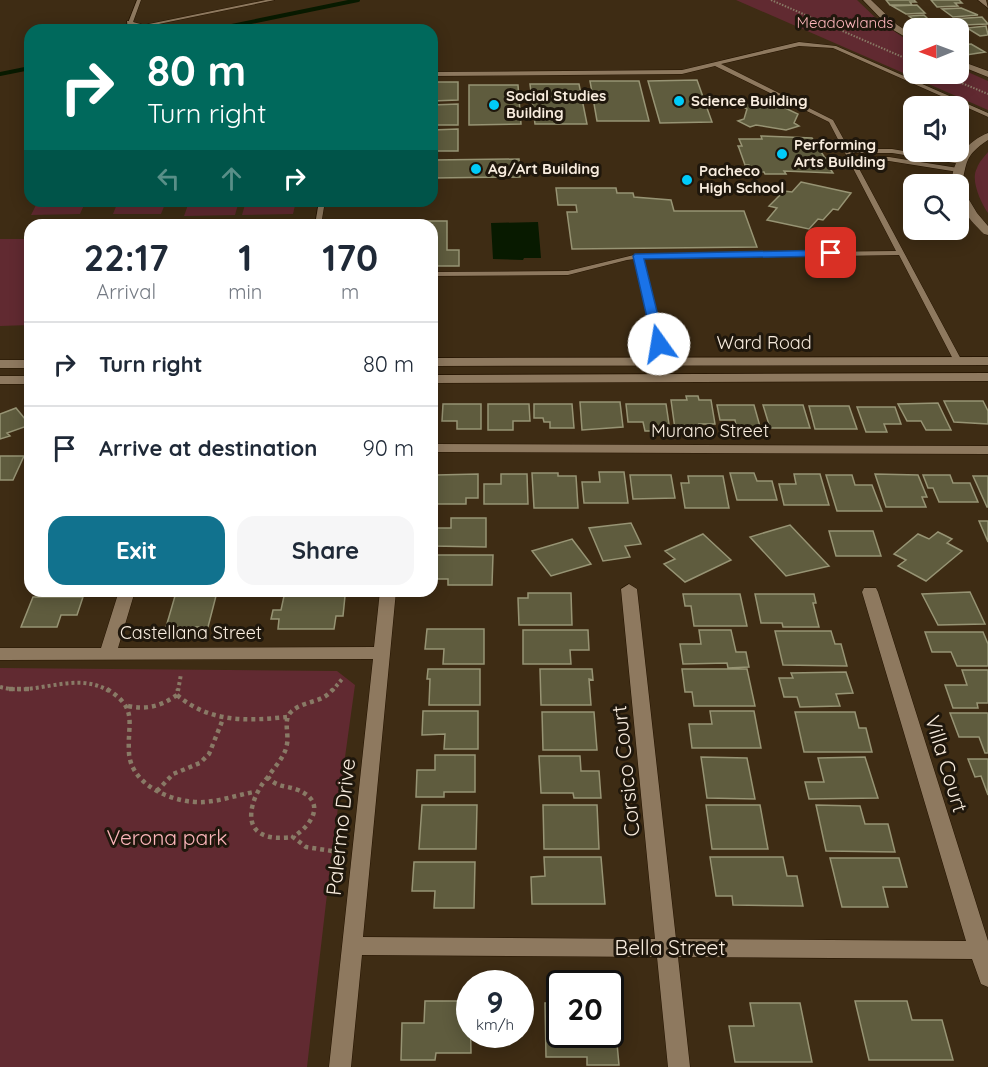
<!DOCTYPE html>
<style>
body{margin:0;font-family:Quicksand,sans-serif;background:#f6f6f7;color:#1f2937;height:100vh;display:flex;flex-direction:column;font-size:22px;white-space:nowrap}
*{box-sizing:border-box;margin:0}
p{font-size:20px;color:#747a83}
.icon{flex:none;width:33px;height:33px;fill:none;stroke:currentColor;stroke-width:2;stroke-linecap:round;stroke-linejoin:round}
.map{position:relative;flex:1;overflow:hidden}
.details{position:absolute;left:24px;top:219px;width:414px;height:378px;display:flex;flex-direction:column;background:#fff;border-radius:18px;box-shadow:0 3px 15px #0003}
.details>*{flex:none}
.banner{position:absolute;left:24px;top:24px;width:414px;height:183px;border-radius:18px;box-shadow:0 3px 15px #0003;background:#00695c;color:#fff;overflow:hidden}
.needle{width:39px;rotate:269deg}
.buttons{position:absolute;left:903px;top:18px;display:grid;gap:12px}
.buttons a{display:grid;place-items:center;width:66px;height:66px;border-radius:12px;background:#fff;box-shadow:0 3px 15px #0003;font-size:30px}
.speed{position:absolute;left:456px;top:970px;display:flex;gap:12px;font-size:30px;font-weight:700;text-align:center}
.speed>*{display:grid;place-content:center;width:78px;height:78px;border-radius:50%;background:#fff;box-shadow:0 3px 15px #0003;line-height:1}
.speed small{font-size:15px;font-weight:400}
.speed .limit{border:3px solid #111;border-radius:9px;background:#fff;color:#111}
.pin{position:absolute;display:grid;place-items:center;width:51px;height:51px;color:#fff;margin:-26px;border-radius:12px;box-shadow:0 3px 9px #0006}
.me{position:absolute;width:66px;margin:-33px;rotate:347deg;stroke-linejoin:round;filter:drop-shadow(0 0 4px #0008)}
.turn{display:flex;align-items:center;gap:21px;height:126px;padding:0 24px;font-size:27px}
.turn .icon{width:78px;height:78px;stroke-width:2.5}
.turn b{display:block;font-size:42px;line-height:51px}
.lanes{display:flex;align-items:center;height:57px;padding:0 24px;background:#0003;justify-content:center;gap:30px;direction:ltr}
.lanes .off{opacity:.35}
.eta{display:flex;justify-content:space-evenly;align-items:center;height:102px;text-align:center}
.eta b{font-size:36px;font-weight:700;line-height:42px}
.action{display:flex;gap:12px;margin-top:auto;padding:12px 24px}
.action a{flex:1;height:69px;border-radius:18px;background:#11728e;color:#fff;font-size:24px;font-weight:700;line-height:69px;text-align:center}
.action a+a{background:#f6f6f7;color:#1f2937}
ul{padding:0;list-style:none}
li{display:flex;align-items:center;gap:18px;height:84px;padding:0 24px;border-top:2px solid #e0e1e3}
li div{flex:1}
li b{display:block;font-size:22px}
li em{font-style:normal}
.map>svg:first-child{display:block}
</style>
<div class="map">
<svg width="988" height="1067" viewBox="0 0 988 1067">
<rect width="100%" height="100%" fill="#3e2c14"/>
<!-- green -->
<path fill="#612a31" d="M 736,0 L 857,0 L 879,21 L 913,44 L 914,74 L 958,74 L 959,68 L 988,81 L 988,110 Z
M 988,152 L 988,213 C 981,203 970,180 977,168 C 979,162 984,157 988,152 Z
M 239,201 L 235,215 L 184,216 L 189,202 Z
M 246,201 L 296,201 L 293,214 L 242,215 Z
M 117,204 L 165,204 L 161,214 L 113,214 Z
M 36,205 L 84,205 L 80,214 L 31,215 Z
M 0,239 L 30,239 L 30,325 L 0,326 Z
M 0,668 L 337,671 L 355,685 L 332,851 L 307,1067 L 0,1067 Z"/>
<!-- water -->
<path fill="#081a00" d="M 538,222 L 541,258 L 524,258 L 523,260 L 493,259 L 491,223 Z"/>
<g fill="none" stroke-linecap="round" stroke-linejoin="round">
<!-- stream -->
<path stroke="#081a00" stroke-width="4" d="M 212,30 L 358,0
M 0,74 L 30,68"/>
</g>
<!-- building -->
<path fill="#5f5c3e" stroke="#979474" stroke-width="1.5" d="M 886,0 L 914,0 L 916,2 L 910,2 L 912,5 L 890,5 Z
M 931,0 L 959,0 L 962,3 L 955,3 L 958,6 L 937,7 Z
M 917,5 L 925,13 L 906,14 L 892,6 Z
M 961,8 L 978,15 L 953,17 L 942,9 Z
M 924,15 L 928,19 L 934,19 L 940,23 L 914,25 L 909,21 L 914,20 L 909,16 Z
M 982,17 L 988,24 L 963,25 L 951,22 L 957,22 L 954,19 Z
M 943,24 L 951,28 L 920,28 L 917,26 Z
M 986,26 L 988,35 L 980,36 L 967,28 Z
M 971,44 L 985,52 L 966,55 L 958,50 L 958,45 Z
M 697,80 L 712,122 L 660,123 L 648,81 Z
M 590,81 L 639,81 L 649,121 L 597,121 Z
M 432,82 L 458,82 L 458,100 L 432,101 Z
M 530,84 L 579,84 L 587,124 L 535,124 Z
M 469,85 L 518,85 L 521,124 L 469,125 Z
M 756,103 L 761,106 L 783,107 L 798,114 L 794,123 L 799,126 L 786,130 L 756,125 L 750,127 L 738,121 L 744,119 L 747,109 L 742,106 Z
M 458,104 L 458,125 L 432,125 L 432,105 Z
M 458,129 L 458,151 L 432,151 L 432,130 Z
M 761,136 L 812,138 L 825,158 L 830,158 L 834,167 L 829,167 L 833,173 L 784,171 L 786,174 L 765,174 L 764,172 L 752,172 L 749,165 L 745,165 L 739,148 L 738,146 L 742,146 L 739,139 L 762,139 Z
M 519,159 L 520,177 L 432,178 L 432,160 Z
M 801,182 L 851,193 L 838,210 L 833,209 L 823,220 L 818,219 L 809,229 L 767,220 L 777,208 L 769,206 L 784,191 L 792,192 Z
M 556,188 L 616,188 L 617,193 L 633,193 L 634,197 L 671,200 L 674,211 L 744,211 L 757,247 L 572,249 L 567,212 L 577,212 L 576,205 L 558,205 Z
M 366,221 L 447,221 L 447,250 L 459,250 L 459,266 L 432,266 L 432,225 L 366,225 Z
M 686,396 L 698,396 L 699,400 L 711,400 L 715,424 L 699,424 L 700,429 L 675,429 L 671,400 L 687,400 Z
M 944,401 L 983,401 L 988,411 L 988,424 L 954,422 Z
M 580,402 L 620,402 L 623,427 L 582,430 Z
M 938,403 L 951,430 L 926,430 L 921,421 L 907,421 L 898,404 Z
M 443,404 L 481,404 L 481,429 L 457,429 L 457,421 L 442,421 Z
M 488,404 L 529,404 L 530,421 L 513,421 L 513,430 L 488,430 Z
M 534,404 L 572,404 L 574,428 L 550,428 L 550,422 L 544,422 L 543,418 L 534,418 Z
M 626,404 L 666,404 L 670,431 L 645,431 L 643,422 L 628,422 Z
M 717,405 L 754,405 L 761,430 L 737,431 L 735,420 L 720,420 Z
M 763,405 L 803,405 L 810,428 L 770,428 Z
M 809,406 L 849,406 L 857,429 L 815,429 Z
M 857,407 L 895,407 L 901,424 L 884,424 L 887,432 L 866,432 Z
M 16,408 L 30,425 L 7,433 L 10,436 L 0,439 L 0,414 Z
M 0,456 L 24,456 L 13,480 L 0,480 Z
M 599,472 L 624,472 L 628,503 L 584,503 L 582,482 L 600,482 Z
M 532,473 L 558,473 L 558,476 L 576,476 L 578,508 L 534,508 Z
M 730,473 L 754,473 L 757,481 L 772,481 L 777,500 L 737,500 Z
M 478,474 L 478,498 L 466,498 L 466,504 L 435,504 L 436,475 Z
M 501,474 L 527,474 L 528,504 L 484,504 L 484,484 L 501,484 Z
M 794,474 L 820,474 L 829,505 L 784,505 L 779,484 L 796,484 Z
M 875,474 L 918,475 L 927,497 L 922,497 L 926,507 L 886,507 Z
M 630,475 L 671,475 L 675,498 L 633,499 Z
M 826,475 L 852,475 L 855,485 L 872,485 L 882,511 L 837,511 Z
M 923,475 L 950,475 L 953,483 L 970,483 L 978,502 L 939,502 L 933,488 L 928,488 Z
M 688,476 L 723,476 L 729,508 L 685,508 L 681,483 L 689,483 Z
M 973,476 L 988,476 L 988,507 L 987,507 Z
M 451,518 L 486,518 L 486,547 L 432,546 L 433,528 L 451,528 Z
M 979,521 L 988,521 L 988,542 Z
M 631,523 L 641,544 L 625,546 L 630,557 L 603,561 L 589,528 Z
M 790,525 L 829,566 L 786,576 L 750,537 Z
M 829,531 L 873,531 L 881,556 L 836,556 Z
M 938,532 L 952,539 L 947,543 L 962,551 L 926,581 L 898,566 L 906,560 L 894,554 L 918,534 L 929,539 Z
M 703,534 L 731,560 L 685,582 L 664,564 L 675,559 L 665,551 Z
M 572,539 L 591,564 L 551,576 L 532,551 Z
M 437,555 L 493,555 L 492,585 L 448,585 L 448,579 L 436,579 Z
M 970,592 L 985,624 L 938,625 L 922,594 Z
M 528,593 L 571,593 L 572,625 L 519,625 L 518,598 L 528,598 Z
M 683,594 L 740,594 L 747,626 L 694,626 L 691,606 L 685,606 Z
M 755,594 L 814,594 L 816,603 L 813,603 L 819,627 L 783,627 L 782,623 L 761,623 Z
M 175,596 L 216,596 L 208,627 L 166,627 Z
M 284,596 L 345,596 L 343,616 L 336,616 L 334,629 L 278,629 L 279,619 L 271,619 L 273,610 L 281,610 Z
M 33,597 L 83,597 L 77,615 L 61,615 L 57,627 L 21,627 Z
M 427,629 L 484,629 L 484,664 L 443,664 L 444,649 L 425,649 Z
M 523,630 L 588,630 L 589,650 L 570,650 L 571,664 L 523,664 Z
M 699,630 L 731,630 L 736,652 L 746,652 L 749,667 L 728,668 L 727,663 L 683,664 L 680,644 L 701,644 Z
M 775,631 L 831,631 L 835,644 L 841,644 L 847,666 L 783,665 Z
M 925,632 L 983,632 L 988,644 L 988,666 L 957,666 L 951,652 L 932,652 Z
M 428,669 L 480,669 L 480,705 L 429,705 L 430,679 L 427,679 Z
M 540,669 L 592,669 L 593,680 L 589,679 L 591,705 L 541,705 Z
M 682,669 L 747,669 L 755,706 L 694,706 L 692,692 L 685,692 Z
M 962,670 L 988,670 L 988,703 L 977,703 L 978,708 L 953,708 L 945,685 L 967,685 Z
M 846,672 L 853,693 L 836,694 L 840,706 L 800,707 L 797,697 L 784,697 L 779,678 L 793,678 L 791,673 Z
M 423,711 L 478,711 L 478,749 L 444,749 L 445,734 L 422,735 Z
M 710,711 L 754,711 L 761,748 L 692,748 L 689,724 L 712,724 Z
M 542,712 L 594,712 L 597,750 L 543,750 Z
M 795,712 L 855,712 L 859,728 L 866,728 L 872,752 L 804,752 Z
M 950,713 L 988,713 L 988,753 L 985,753 L 979,737 L 959,737 Z
M 435,755 L 475,755 L 475,792 L 444,792 L 444,797 L 416,797 L 417,770 L 435,770 Z
M 539,756 L 580,756 L 581,771 L 599,771 L 601,798 L 574,798 L 573,793 L 541,793 Z
M 701,757 L 747,758 L 755,799 L 707,798 Z
M 865,757 L 878,798 L 809,799 L 805,782 L 824,782 L 818,758 Z
M 968,759 L 988,759 L 988,795 L 981,776 L 975,777 Z
M 422,805 L 477,805 L 476,849 L 419,849 Z
M 543,805 L 597,805 L 599,849 L 544,849 Z
M 706,805 L 760,805 L 768,849 L 712,849 Z
M 816,805 L 860,806 L 865,824 L 888,824 L 895,852 L 826,851 Z
M 544,857 L 601,857 L 605,904 L 532,904 L 531,877 L 545,876 Z
M 710,857 L 783,857 L 787,876 L 797,876 L 803,906 L 733,905 L 732,896 L 716,896 Z
M 830,858 L 899,858 L 907,887 L 883,887 L 888,907 L 842,907 Z
M 414,862 L 475,862 L 474,908 L 434,908 L 435,891 L 412,891 Z
M 425,1001 L 470,1001 L 471,1053 L 436,1053 L 435,1060 L 401,1060 L 402,1023 L 424,1023 Z
M 855,1001 L 907,1001 L 912,1020 L 942,1020 L 953,1060 L 869,1060 Z
M 545,1003 L 560,1003 L 560,1035 L 610,1035 L 610,1022 L 615,1022 L 619,1065 L 587,1065 L 587,1057 L 546,1057 Z
M 750,1003 L 800,1003 L 812,1062 L 735,1062 L 729,1026 L 754,1026 Z"/>
<g fill="none" stroke-linecap="round" stroke-linejoin="round">
<!-- service casing -->
<g stroke="#251400" stroke-width="1">
<path id="service" d="M 137,0 L 141,0 L 133,22 L 144,25 L 266,0 L 275,0 L 144,27 L 128,23 Z
M 799,42 L 836,46 L 988,113 L 988,117 L 986,116 L 833,48 L 799,46 L 721,64 L 833,120 L 849,149 L 892,149 L 963,161 L 964,162 L 961,164 L 892,153 L 851,153 L 853,157 L 889,157 L 958,168 L 961,170 L 958,172 L 889,161 L 855,161 L 962,361 L 961,363 L 955,363 L 954,361 L 899,255 L 642,259 L 666,361 L 662,363 L 658,361 L 635,259 L 627,260 L 568,275 L 432,276 L 432,272 L 568,271 L 638,254 L 896,251 L 829,122 L 715,66 L 682,74 L 432,76 L 432,72 L 682,70 Z
M 319,201 L 325,201 L 321,225 L 315,225 Z"/>
</g>
<!-- minor casing -->
<g stroke="#251400" stroke-width="1">
<path id="minor" d="M 863,0 L 871,0 L 896,24 L 914,36 L 914,42 L 890,28 Z
M 978,0 L 986,0 L 988,8 Z
M 127,21 L 133,21 L 136,30 L 128,30 Z
M 958,60 L 988,71 L 988,77 L 958,65 Z
M 988,133 L 988,140 C 963,157 968,162 961,186 L 952,184 C 951,162 967,141 988,133 Z
M 958,187 L 962,188 L 977,213 L 988,226 L 988,235 L 984,234 C 970,220 958,208 958,187 Z
M 988,357 L 988,365 L 432,366 L 432,358 Z
M 0,360 L 30,360 L 30,368 L 0,368 Z
M 988,373 L 988,381 L 432,383 L 432,375 Z
M 0,376 L 30,376 L 30,384 L 0,384 Z
M 432,444 L 988,446 L 988,454 L 432,452 Z
M 629,584 L 637,589 L 676,939 L 966,941 L 862,592 L 864,588 L 876,588 L 878,592 L 988,941 L 988,987 L 981,984 L 972,959 L 678,957 L 690,1067 L 668,1067 L 657,957 L 362,955 L 351,1067 L 329,1067 L 373,659 L 0,660 L 0,648 L 101,648 L 119,591 L 135,591 L 118,648 L 374,647 L 380,591 L 396,591 L 363,937 L 655,939 L 621,589 Z"/>
</g>
<!-- path-far2 -->
<path stroke="#897a66" stroke-width="2" stroke-dasharray="1.5 1.5" stroke-linecap="butt" d="M 771,0 L 914,62
M 940,74 L 988,94"/>
<!-- path-far1 -->
<path stroke="#897a66" stroke-width="4" stroke-dasharray="3 3" stroke-linecap="butt" d="M 0,687 C 36,697 75,670 109,691
M 178,691 L 181,674
M 332,691 L 343,678"/>
<!-- path -->
<path stroke="#897a66" stroke-width="4.5" stroke-dasharray="4 4" stroke-linecap="butt" d="M 9,689 L 32,689
M 107,689 C 139,709 127,722 129,753 C 131,786 175,804 204,802 C 221,801 237,795 254,792
M 177,695 C 210,723 247,721 287,717
M 128,706 C 147,710 161,706 177,695 L 178,689
M 268,777 C 257,788 241,821 260,833 C 269,839 282,838 293,837
M 157,791 L 173,774 L 200,763 L 209,754 L 223,719
M 332,851 L 306,847 L 293,837 C 312,825 327,802 298,790 C 286,785 277,788 268,777 C 275,766 285,757 287,744 C 289,733 283,720 291,712 C 303,700 322,704 333,689"/>
<!-- service -->
<use href="#service" fill="#8e795f" fill-rule="evenodd"/>
<!-- minor -->
<use href="#minor" fill="#8e795f" fill-rule="evenodd"/>
</g>
<!-- route -->
<path fill="#1a73e8" stroke="#114b97" stroke-width="1.5" d="M 831,250 L 836,253 L 834,256 L 644,259 L 665,344 L 659,347 L 653,344 L 633,256 L 635,254 Z"/>
<!-- markers -->
<g fill="#00cbf9" stroke="#1f170c" stroke-width="2">
<circle cx="679" cy="101" r="6"/>
<circle cx="494" cy="105" r="6"/>
<circle cx="782" cy="154" r="6"/>
<circle cx="476" cy="169" r="6"/>
<circle cx="687" cy="180" r="6"/>
</g>
<g text-anchor="middle" stroke-width="6" stroke-linejoin="round" paint-order="stroke">
<!-- far-park labels -->
<g font-size="15" fill="#fdb6bb" stroke="#1f170c">
<text x="845" y="28">Meadowlands</text>
</g>
<!-- far-poi labels -->
<g font-size="15" font-weight="bold" fill="#f8ecde" stroke="#1f170c" text-anchor="start">
<text x="506" y="101">Social Studies<tspan x="506" dy="17">Building</tspan></text>
<text x="691" y="106">Science Building</text>
<text x="794" y="150">Performing<tspan x="794" dy="17">Arts Building</tspan></text>
<text x="488" y="174">Ag/Art Building</text>
<text x="699" y="176">Pacheco<tspan x="699" dy="17">High School</tspan></text>
</g>
<!-- street labels -->
<g font-size="18" fill="#f8ecde" stroke="#1f170c">
<text x="764" y="349">Ward Road</text>
<text x="710" y="437">Murano Street</text>
<text x="191" y="639">Castellana Street</text>
</g>
<!-- near-street labels -->
<g font-size="21" fill="#f8ecde" stroke="#1f170c">
<text transform="translate(946 764) rotate(73)" y="7">Villa Court</text>
<text transform="translate(626 771) rotate(-96)" y="7">Corsico Court</text>
<text transform="translate(341 827) rotate(-84)" y="7">Palermo Drive</text>
<text x="670" y="955">Bella Street</text>
</g>
<!-- near-park labels -->
<g font-size="21" fill="#fdb6bb" stroke="#1f170c">
<text x="167" y="845">Verona park</text>
</g>
</g>
</svg>
<div class="buttons">
<a><svg class="needle" viewBox="-14 -14 28 28"><path d="M0-13l5 13h-10z" fill="#e53935"/><path d="M0 13l5-13h-10z" fill="#747a83"/></svg></a>
<a><svg class="icon" aria-label="sound" viewBox="0 0 24 24"><path d="M4 9h4l5-4v14l-5-4H4zM17 9q2 3 0 6"/></svg></a>
<a><svg class="icon" aria-label="search" viewBox="0 0 24 24"><circle cx="10" cy="10" r="6"/><path d="M15 15l6 6"/></svg></a>
</div>
<div class="speed"><div>9<small>km/h</small></div><div class="limit">20</div></div>
<div class="pin" style="left:831px;top:253px;background:#d93025"><svg class="icon" aria-label="arrive" viewBox="0 0 24 24"><path d="M6 21V4h12l-3 4 3 4H6"/></svg></div>
<svg class="me" style="left:659px;top:344px" viewBox="-20 -20 40 40"><circle r="19" fill="#fff"/><path d="M0-13L10 11 0 6-10 11z" fill="#1a73e8"/></svg>
<div class="banner">
<div class="turn"><svg class="icon" aria-label="right" viewBox="0 0 24 24"><path d="M7 20v-9h11M14 6l5 5-5 5"/></svg><div><b>80 m</b>Turn right</div></div>
<div class="lanes"><svg class="icon off" aria-label="left" viewBox="0 0 24 24"><path d="M17 20v-9H6M10 6l-5 5 5 5"/></svg><svg class="icon off" aria-label="ahead" viewBox="0 0 24 24"><path d="M12 20V5M6 11l6-6 6 6"/></svg><svg class="icon" aria-label="right" viewBox="0 0 24 24"><path d="M7 20v-9h11M14 6l5 5-5 5"/></svg></div>
</div>
<section class="details">
<div class="eta">
<div><b>22:17</b><p>Arrival</p></div>
<div><b>1</b><p>min</p></div>
<div><b>170</b><p>m</p></div>
</div>
<ul>
<li><svg class="icon" aria-label="right" viewBox="0 0 24 24"><path d="M7 20v-9h11M14 6l5 5-5 5"/></svg><div><b>Turn right</b></div><em>80 m</em></li>
<li><svg class="icon" aria-label="arrive" viewBox="0 0 24 24"><path d="M6 21V4h12l-3 4 3 4H6"/></svg><div><b>Arrive at destination</b></div><em>90 m</em></li>
</ul>
<div class="action"><a>Exit</a><a>Share</a></div>
</section>
</div>
